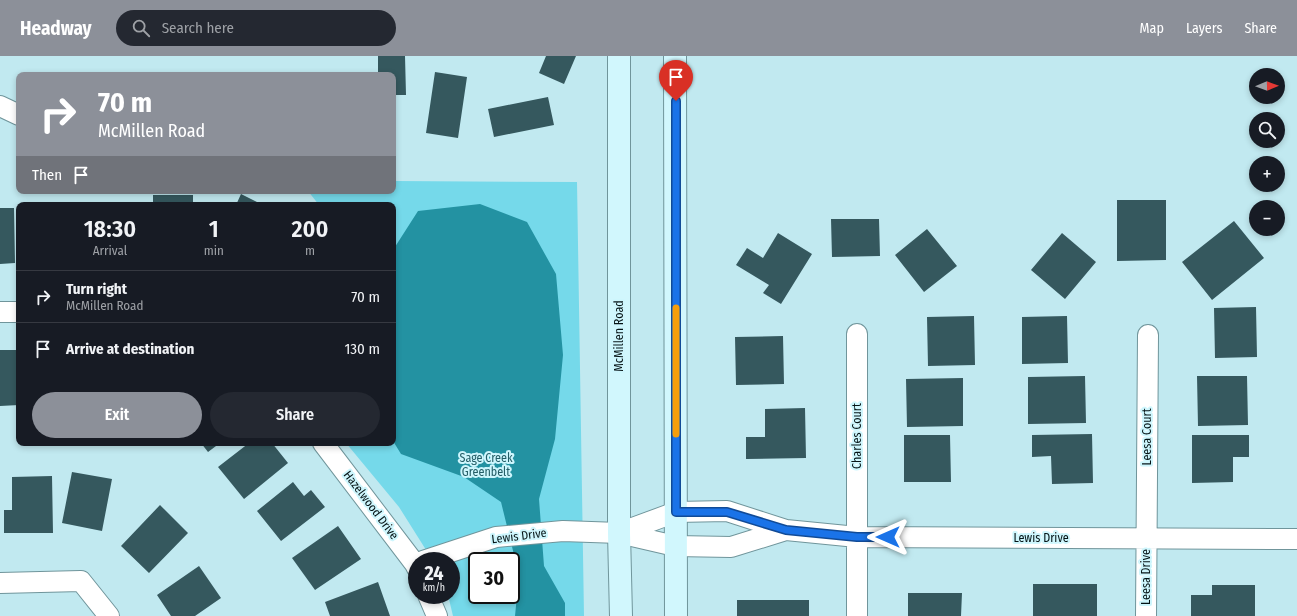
<!DOCTYPE html>
<meta charset="utf-8">
<style>
body{margin:0;font-family:"Fira Sans Condensed",sans-serif;background:#242831;color:#f1f3f6;height:100vh;display:flex;flex-direction:column;font-size:15px;white-space:nowrap}
*{box-sizing:border-box;margin:0}
p{font-size:13px;color:#9ea1a6}
.icon{flex:none;width:22px;height:22px;fill:none;stroke:currentColor;stroke-width:2;stroke-linecap:round;stroke-linejoin:round}
.map{position:relative;flex:1;overflow:hidden}
.panel{position:absolute;left:16px;top:146px;width:380px;height:244px;display:flex;flex-direction:column;background:#171b24;border-radius:8px;box-shadow:0 2px 6px #0003}
.panel>*{flex:none}
.top-card{position:absolute;left:16px;top:16px;width:380px;height:122px;border-radius:8px;box-shadow:0 2px 6px #0003;background:#8c9099;color:#fff;overflow:hidden}
.needle{width:26px;rotate:89deg}
.tools{position:absolute;left:1249px;top:12px;display:grid;gap:8px}
.tools a{display:grid;place-items:center;width:36px;height:36px;border-radius:50%;background:#171b24;box-shadow:0 2px 6px #0003;font-size:20px}
.speed{position:absolute;left:408px;top:496px;display:flex;gap:8px;font-size:20px;font-weight:700;text-align:center}
.speed>*{display:grid;place-content:center;width:52px;height:52px;border-radius:50%;background:#171b24;box-shadow:0 2px 6px #0003;line-height:1}
.speed small{font-size:10px;font-weight:400}
.speed .limit{border:2px solid #111;border-radius:6px;background:#fff;color:#111}
.pin{position:absolute;display:grid;place-items:center;width:34px;height:34px;color:#fff;margin:-41px -17px;border-radius:50% 50% 50% 0;rotate:-45deg;box-shadow:0 0 4px #0007}
.pin .icon{rotate:45deg}
.me{position:absolute;width:44px;margin:-22px;rotate:270deg;stroke-linejoin:round;filter:drop-shadow(0 0 3px #0008)}
.turn{display:flex;align-items:center;gap:14px;height:84px;padding:0 16px;font-size:18px}
.turn .icon{width:52px;height:52px;stroke-width:2.5}
.turn b{display:block;font-size:28px;line-height:34px}
.then{display:flex;align-items:center;height:38px;padding:0 16px;background:#0003;gap:8px;font-size:15px}
.eta{display:flex;justify-content:space-evenly;align-items:center;height:68px;text-align:center}
.eta b{font-size:24px;font-weight:600;line-height:28px}
.action{display:flex;gap:8px;margin-top:auto;padding:8px 16px}
.action a{flex:1;height:46px;border-radius:24px;background:#8c9099;color:#fff;font-size:16px;font-weight:600;line-height:46px;text-align:center}
.action a+a{background:#242831;color:#f1f3f6}
ul{padding:0;list-style:none}
li{display:flex;align-items:center;gap:12px;height:52px;padding:0 16px;border-top:1px solid #363941}
li div{flex:1}
li b{display:block;font-size:15px}
li em{font-style:normal}
header{display:flex;align-items:center;gap:24px;box-sizing:border-box;height:56px;padding:0 20px;background:#8c9099;color:#fff}
header strong{font-size:19px}
nav{display:flex;gap:22px;margin-inline-start:auto;font-size:14px}
.search{width:280px;height:36px;background:#242831;display:flex;align-items:center;gap:10px;box-sizing:border-box;padding:0 14px;border-radius:22px;color:#9ea1a6;font-size:15px}
.map>svg:first-child{display:block}
</style>
<header>
<strong>Headway</strong>
<div class="search"><svg class="icon" aria-label="search" viewBox="0 0 24 24"><circle cx="10" cy="10" r="6"/><path d="M15 15l6 6"/></svg>Search here</div>
<nav><a>Map</a><a>Layers</a><a>Share</a></nav>
</header>
<div class="map">
<svg width="1297" height="560" viewBox="0 0 1297 560">
<rect width="100%" height="100%" fill="#c1e9f0"/>
<!-- green -->
<path fill="#75d9ea" fill-rule="evenodd" d="M 393,125 L 577,126 L 584,560 L 453,560 L 448,539 L 451,539 L 451,505 L 433,505 L 399,451 L 346,387 L 393,387 L 393,149 L 319,149 L 308,135 L 393,135 ZM 477,505 L 511,505 L 511,539 L 477,539 Z"/>
<!-- water -->
<path fill="#2392a2" d="M 480,148 L 527,166 L 556,218 L 563,299 L 555,383 L 539,443 L 544,510 L 565,547 L 565,560 L 515,560 L 519,519 L 501,446 L 464,421 L 401,398 L 393,385 L 393,194 L 418,155 Z"/>
<!-- building -->
<path fill="#35585e" d="M 378,0 L 405,0 L 406,39 L 393,39 L 393,19 L 378,19 Z
M 546,0 L 576,0 L 564,28 L 539,17 Z
M 435,16 L 467,21 L 458,82 L 426,77 Z
M 548,41 L 554,69 L 494,81 L 488,53 Z
M 241,138 L 263,149 L 236,149 Z
M 153,139 L 193,139 L 193,149 L 153,149 Z
M 1117,144 L 1166,144 L 1166,204 L 1117,205 Z
M 0,152 L 14,152 L 15,207 L 0,208 Z
M 831,163 L 879,163 L 880,200 L 832,201 Z
M 1234,165 L 1264,202 L 1212,244 L 1182,206 Z
M 927,173 L 957,210 L 924,236 L 895,199 Z
M 778,177 L 812,198 L 781,248 L 763,237 L 769,229 L 736,209 L 747,192 L 763,202 Z
M 1062,177 L 1096,206 L 1065,243 L 1031,214 Z
M 1256,251 L 1257,301 L 1215,302 L 1214,252 Z
M 974,260 L 975,309 L 928,310 L 927,261 Z
M 1067,260 L 1068,307 L 1022,308 L 1022,261 Z
M 783,280 L 784,328 L 736,329 L 735,281 Z
M 0,294 L 19,294 L 19,349 L 0,350 Z
M 1085,320 L 1086,367 L 1028,368 L 1028,321 Z
M 1197,320 L 1247,320 L 1248,369 L 1198,370 Z
M 963,322 L 963,370 L 907,371 L 906,323 Z
M 805,352 L 806,402 L 746,403 L 746,381 L 765,381 L 765,353 Z
M 1092,378 L 1093,427 L 1052,428 L 1051,400 L 1032,401 L 1032,379 Z
M 904,379 L 950,379 L 951,426 L 904,426 Z
M 1192,379 L 1249,379 L 1249,401 L 1233,401 L 1233,426 L 1192,427 Z
M 201,387 L 220,387 L 208,396 Z
M 249,387 L 272,387 L 288,407 L 244,443 L 218,411 Z
M 72,416 L 112,423 L 102,475 L 62,467 Z
M 52,420 L 53,477 L 4,477 L 4,454 L 12,454 L 12,421 Z
M 293,426 L 304,440 L 311,434 L 325,451 L 281,485 L 257,455 Z
M 160,449 L 188,477 L 149,517 L 121,490 Z
M 338,470 L 361,503 L 315,534 L 292,502 Z
M 199,510 L 221,542 L 195,560 L 171,560 L 157,539 Z
M 378,526 L 390,560 L 330,560 L 325,546 Z
M 1033,528 L 1097,528 L 1097,560 L 1033,560 Z
M 1212,529 L 1255,529 L 1255,560 L 1191,560 L 1191,539 L 1212,539 Z
M 908,537 L 962,537 L 961,560 L 908,560 Z
M 737,544 L 809,544 L 809,560 L 737,560 Z"/>
<g fill="none" stroke-linecap="round" stroke-linejoin="round">
<!-- street casing -->
<g stroke="#70959b" stroke-width="22">
<path id="street" d="M 0,50 L 19,59
M 0,256 L 19,256
M 857,278 L 857,560
M 323,387 L 415,508 L 417,512
M 619,477 L 676,456 L 727,455 L 786,474 L 857,481 L 1297,483
M 423,505 L 496,481 L 563,475 L 619,477 L 675,490 L 731,491 L 786,474
M 0,527 L 81,525 L 109,560
M 428,539 L 437,560
M 1146,560 L 1148,279"/>
</g>
<!-- secondary casing -->
<g stroke="#70959b" stroke-width="24">
<path id="secondary" d="M 619,0 L 619,477 L 621,560
M 675,0 L 676,560"/>
</g>
<!-- street -->
<use href="#street" stroke="#fff" stroke-width="20"/>
<!-- secondary -->
<use href="#secondary" stroke="#d1f7fd" stroke-width="22"/>
</g>
<g fill="none" stroke-linecap="round" stroke-linejoin="round">
<!-- route casing -->
<g stroke="#114b97" stroke-width="10">
<path id="route" d="M 676,45 L 676,456 L 727,456 L 786,474 L 857,481 L 888,481"/>
</g>
<!-- route -->
<use href="#route" stroke="#1a73e8" stroke-width="7"/>
<!-- slow -->
<path stroke="#f59e0b" stroke-width="7" d="M 676,252 L 676,378"/>
</g>
<g text-anchor="middle" stroke-width="4" stroke-linejoin="round" paint-order="stroke">
<!-- street labels -->
<g font-size="12" fill="#051315" stroke="#cef6fd">
<text transform="translate(619 280) rotate(-90)" y="4">McMillen Road</text>
<text transform="translate(857 380) rotate(-90)" y="4">Charles Court</text>
<text transform="translate(1147 381) rotate(-90)" y="4">Leesa Court</text>
<text transform="translate(371 449) rotate(53)" y="4">Hazelwood Drive</text>
<text transform="translate(519 480) rotate(-7)" y="4">Lewis Drive</text>
<text x="1041" y="486">Lewis Drive</text>
<text transform="translate(1146 521) rotate(-90)" y="4">Leesa Drive</text>
</g>
<!-- park labels -->
<g font-size="12" fill="#245d66" stroke="#cef6fd">
<text x="486" y="406">Sage Creek<tspan x="486" dy="14">Greenbelt</tspan></text>
</g>
</g>
</svg>
<div class="tools">
<a><svg class="needle" viewBox="-14 -14 28 28"><path d="M0-13l5 13h-10z" fill="#e53935"/><path d="M0 13l5-13h-10z" fill="#9ea1a6"/></svg></a>
<a><svg class="icon" aria-label="search" viewBox="0 0 24 24"><circle cx="10" cy="10" r="6"/><path d="M15 15l6 6"/></svg></a>
<a>+</a>
<a>−</a>
</div>
<div class="speed"><div>24<small>km/h</small></div><div class="limit">30</div></div>
<div class="pin" style="left:676px;top:45px;background:#d93025"><svg class="icon" aria-label="arrive" viewBox="0 0 24 24"><path d="M6 21V4h12l-3 4 3 4H6"/></svg></div>
<svg class="me" style="left:888px;top:481px" viewBox="-20 -20 40 40"><path d="M0-17L14 15 0 8-14 15z" fill="#1a73e8" stroke="#fff" stroke-width="4"/></svg>
<div class="top-card">
<div class="turn"><svg class="icon" aria-label="right" viewBox="0 0 24 24"><path d="M7 20v-9h11M14 6l5 5-5 5"/></svg><div><b>70 m</b>McMillen Road</div></div>
<div class="then">Then<svg class="icon" aria-label="arrive" viewBox="0 0 24 24"><path d="M6 21V4h12l-3 4 3 4H6"/></svg></div>
</div>
<section class="panel">
<div class="eta">
<div><b>18:30</b><p>Arrival</p></div>
<div><b>1</b><p>min</p></div>
<div><b>200</b><p>m</p></div>
</div>
<ul>
<li><svg class="icon" aria-label="right" viewBox="0 0 24 24"><path d="M7 20v-9h11M14 6l5 5-5 5"/></svg><div><b>Turn right</b><p>McMillen Road</p></div><em>70 m</em></li>
<li><svg class="icon" aria-label="arrive" viewBox="0 0 24 24"><path d="M6 21V4h12l-3 4 3 4H6"/></svg><div><b>Arrive at destination</b></div><em>130 m</em></li>
</ul>
<div class="action"><a>Exit</a><a>Share</a></div>
</section>
</div>
